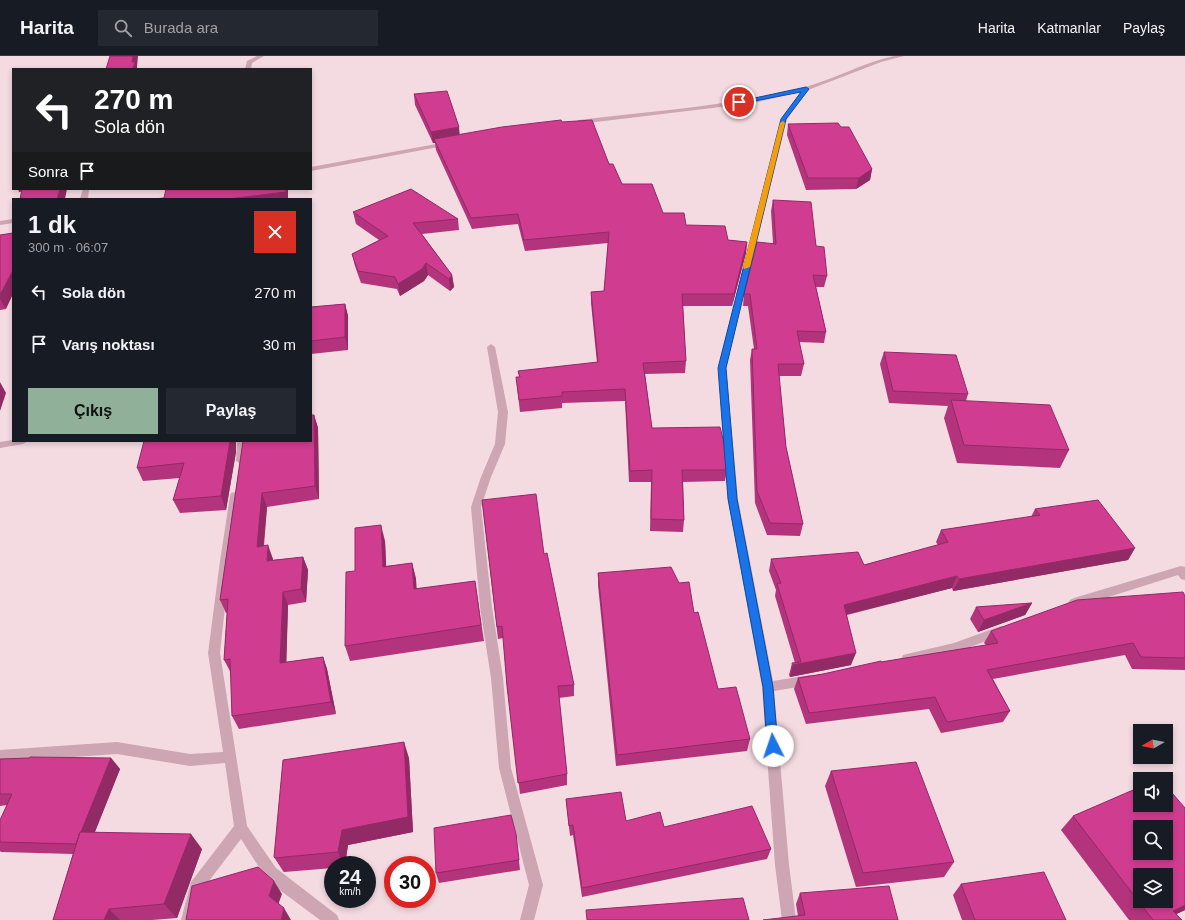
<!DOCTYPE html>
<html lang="tr">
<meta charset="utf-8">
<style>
body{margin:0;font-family:Helvetica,sans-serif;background:#242831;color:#f1f3f6;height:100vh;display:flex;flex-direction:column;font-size:15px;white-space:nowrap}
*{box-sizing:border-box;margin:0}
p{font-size:13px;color:#9ea1a6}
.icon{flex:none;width:22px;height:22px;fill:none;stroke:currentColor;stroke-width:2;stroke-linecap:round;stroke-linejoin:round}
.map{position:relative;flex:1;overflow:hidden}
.details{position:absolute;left:12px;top:142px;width:300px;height:244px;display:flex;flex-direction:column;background:#171b24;border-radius:0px;box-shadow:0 2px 6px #0003}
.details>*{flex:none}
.hud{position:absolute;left:12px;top:12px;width:300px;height:122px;border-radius:0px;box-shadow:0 2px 6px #0003;background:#202124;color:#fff;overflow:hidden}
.needle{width:26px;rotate:261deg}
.tools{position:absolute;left:1133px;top:668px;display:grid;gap:8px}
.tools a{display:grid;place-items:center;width:40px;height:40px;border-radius:0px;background:#171b24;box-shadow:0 2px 6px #0003;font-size:20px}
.speed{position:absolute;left:324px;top:800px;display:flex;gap:8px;font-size:20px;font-weight:700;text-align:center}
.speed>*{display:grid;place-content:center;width:52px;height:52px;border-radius:50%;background:#171b24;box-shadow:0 2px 6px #0003;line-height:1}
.speed small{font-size:10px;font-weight:400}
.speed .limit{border:6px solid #d22;background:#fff;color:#111}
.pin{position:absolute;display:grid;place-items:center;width:34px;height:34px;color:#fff;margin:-17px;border:2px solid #fff;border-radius:50%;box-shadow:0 1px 4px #0007}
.me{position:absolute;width:44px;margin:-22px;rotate:356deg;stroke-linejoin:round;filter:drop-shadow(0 0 3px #0008)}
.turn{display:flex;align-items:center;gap:14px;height:84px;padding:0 16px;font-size:18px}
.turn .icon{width:52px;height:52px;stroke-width:2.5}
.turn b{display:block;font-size:28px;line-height:34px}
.then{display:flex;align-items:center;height:38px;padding:0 16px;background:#0003;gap:8px;font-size:15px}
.round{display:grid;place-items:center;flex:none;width:42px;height:42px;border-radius:0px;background:#242831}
.headline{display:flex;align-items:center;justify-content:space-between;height:68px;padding:0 16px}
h1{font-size:24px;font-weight:700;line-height:30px}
.cta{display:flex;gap:8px;margin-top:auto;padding:8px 16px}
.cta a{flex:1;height:46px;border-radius:0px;background:#90b09a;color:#111;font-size:16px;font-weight:700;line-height:46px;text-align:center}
.cta a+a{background:#242831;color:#f1f3f6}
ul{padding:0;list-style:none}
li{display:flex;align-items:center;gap:12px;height:52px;padding:0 16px}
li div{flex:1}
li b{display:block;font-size:15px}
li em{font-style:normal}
header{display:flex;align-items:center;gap:24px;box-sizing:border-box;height:56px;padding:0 20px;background:#171b24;border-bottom:1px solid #363941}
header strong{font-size:19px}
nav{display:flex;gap:22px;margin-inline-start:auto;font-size:14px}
.search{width:280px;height:36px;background:#242831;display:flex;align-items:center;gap:10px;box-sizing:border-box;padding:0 14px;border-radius:0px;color:#9ea1a6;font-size:15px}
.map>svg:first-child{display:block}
</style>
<header>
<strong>Harita</strong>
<div class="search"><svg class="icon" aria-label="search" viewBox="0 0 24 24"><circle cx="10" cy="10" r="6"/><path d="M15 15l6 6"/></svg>Burada ara</div>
<nav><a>Harita</a><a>Katmanlar</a><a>Paylaş</a></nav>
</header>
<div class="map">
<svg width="1185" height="864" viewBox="0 0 1185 864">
<rect width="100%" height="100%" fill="#f4dae1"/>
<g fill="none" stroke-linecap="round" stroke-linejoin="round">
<!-- minor -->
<path fill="#cda5b3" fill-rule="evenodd" d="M 257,0 L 264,0 L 252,7 L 251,13 L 245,13 L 247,5 Z
M 806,31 L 809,33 L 787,63 L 726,312 L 738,443 L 773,625 L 810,619 L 814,620 L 816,624 L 814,628 L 810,629 L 774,635 L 789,809 L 796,864 L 782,864 L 775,809 L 762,631 L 728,443 L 718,312 L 781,63 L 804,32 Z
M 83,133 L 89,133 L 88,143 L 80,143 Z
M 491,288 L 495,291 L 508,356 L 505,388 L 491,421 L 481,451 L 492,551 L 503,622 L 511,712 L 543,829 L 534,864 L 520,864 L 529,829 L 499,712 L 491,622 L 480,551 L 471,451 L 481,421 L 495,388 L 498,356 L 487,291 Z
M 13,384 L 13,385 L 28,385 L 23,388 L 0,392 L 0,386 Z
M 237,385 L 247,385 L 246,405 L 241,408 L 236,405 Z
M 235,436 L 239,437 L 240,440 L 230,505 L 220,597 L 247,770 L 276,812 L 337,859 L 339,864 L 320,864 L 281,835 L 266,822 L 241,783 L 202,834 L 195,864 L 181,864 L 191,826 L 234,770 L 225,707 L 190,710 L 117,698 L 0,706 L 0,694 L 117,686 L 190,698 L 223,696 L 208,597 L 220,505 L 230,440 L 231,437 Z
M 1181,510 L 1185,511 L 1185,524 L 1181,523 L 1178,519 L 1074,552 L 1070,550 L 1068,547 L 1070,544 L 1074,542 Z
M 1001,570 L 1005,572 L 1007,575 L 1005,578 L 954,597 L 907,608 L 903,607 L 901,603 L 903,599 L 907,598 L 954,587 Z"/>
<!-- tertiary -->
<path fill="#cda5b3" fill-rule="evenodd" d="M 894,0 L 904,0 L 881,6 L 808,34 L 754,47 L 579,68 L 576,66 L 579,64 C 653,55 729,50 802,32 C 833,24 862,7 894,0 Z
M 447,86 L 450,88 L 449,89 L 311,115 L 311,111 Z
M 13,163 L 13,167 L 0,169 L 0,165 Z"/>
</g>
<!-- wall -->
<path fill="#b3347c" d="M 414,38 L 460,79 L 562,66 L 609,108 L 622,128 L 663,157 L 686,169 L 728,184 L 747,186 L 746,197 L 732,250 L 683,250 L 686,305 L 685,317 L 645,318 L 652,372 L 727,414 L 725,425 L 683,426 L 684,464 L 683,476 L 650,475 L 651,426 L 629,426 L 625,345 L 562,347 L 562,352 L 520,356 L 516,321 L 519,321 L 518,315 L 597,307 L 591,247 L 591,236 L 604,235 L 608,187 L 525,195 L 518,168 L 472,173 L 436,94 L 435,87 L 433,87 L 415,49 Z
M 788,68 L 841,71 L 872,113 L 870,124 L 856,133 L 806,134 L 787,79 Z
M 773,144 L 816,190 L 827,220 L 824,231 L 816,231 L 826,276 L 824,287 L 799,286 L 804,308 L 801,320 L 779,320 L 786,391 L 803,468 L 800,480 L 767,479 L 755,447 L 750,304 L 752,293 L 754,293 L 748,250 L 743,250 L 744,238 L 773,187 L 771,155 Z
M 353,156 L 458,163 L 459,174 L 422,178 L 452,219 L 454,231 L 450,235 L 428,219 L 424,225 L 400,240 L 397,233 L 361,227 L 355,210 L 352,198 L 379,184 L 356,168 Z
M 0,179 L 6,253 L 0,254 Z
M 345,248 L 348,260 L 348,294 L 311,298 L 311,251 Z
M 884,296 L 968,338 L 966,345 L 1069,394 L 1060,412 L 957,407 L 944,362 L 948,350 L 889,347 L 880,308 Z
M 314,359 L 318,372 L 319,443 L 267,451 L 264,490 L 273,503 L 273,504 L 303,501 L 308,514 L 306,546 L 288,549 L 286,606 L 323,601 L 327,613 L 336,658 L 239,673 L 232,660 L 231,617 L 224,604 L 227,557 L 226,557 L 220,544 L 243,385 Z
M 236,385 L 236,396 L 226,454 L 180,457 L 173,444 L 180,422 L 143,425 L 137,412 Z
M 482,444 L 544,498 L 574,629 L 574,640 L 559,642 L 567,718 L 567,729 L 520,738 L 507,630 L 503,582 L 498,583 Z
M 1035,453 L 1135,492 L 1128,504 L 953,535 L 952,532 L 847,559 L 851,609 L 790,621 L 789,619 L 792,607 L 795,607 L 775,540 L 776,534 L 769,515 L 771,503 L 864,509 L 938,489 L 936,486 L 941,474 L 1031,461 Z
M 385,485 L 386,510 L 412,507 L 416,523 L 416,533 L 475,525 L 484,585 L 350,605 L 345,590 L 355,515 Z
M 598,517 L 679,527 L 694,557 L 718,633 L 750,683 L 747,695 L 616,710 L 598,529 Z
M 1185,540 L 1185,614 L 1132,613 L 1125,599 L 993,623 L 1010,655 L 1003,666 L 941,677 L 929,653 L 806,668 L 794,633 L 798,622 L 823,618 L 881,606 L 986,589 L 984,587 L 991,575 Z
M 1032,547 L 1025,559 L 978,576 L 970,563 L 976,551 Z
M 111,702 L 120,713 L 95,776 L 202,793 L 177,862 L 152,864 L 53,864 L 73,798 L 1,796 L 0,795 L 0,764 L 7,749 L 0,750 L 0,703 Z
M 409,702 L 413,776 L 348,789 L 345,809 L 333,809 L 333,812 L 284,816 L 283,815 L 274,801 Z
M 831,715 L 954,806 L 944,821 L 856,831 L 825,730 Z
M 566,743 L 626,765 L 664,771 L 771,793 L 767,803 L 582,841 L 573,779 L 570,780 L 567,753 Z
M 1073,760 L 1185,854 L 1176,858 L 1182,864 L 1129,864 L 1061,774 Z
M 516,778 L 520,814 L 439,827 L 436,817 Z
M 961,828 L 1066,864 L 962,864 L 953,839 Z
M 800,837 L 898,864 L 798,860 L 796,848 Z"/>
<!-- shaded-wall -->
<path fill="#922a65" d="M 133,0 L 138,0 L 137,11 L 137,13 L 133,13 L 132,6 Z
M 459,71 L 460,82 L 434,83 L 435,87 L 433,87 L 431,76 Z
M 872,113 L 870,124 L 856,133 L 859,122 Z
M 18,133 L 28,133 L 29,135 L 19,136 Z
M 60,133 L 67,133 L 65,143 L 57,143 Z
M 286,133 L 288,133 L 288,143 L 229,143 Z
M 747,186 L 746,197 L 732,250 L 734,238 Z
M 426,207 L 428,219 L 424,225 L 400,240 L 398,228 Z
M 13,214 L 13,238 L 6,253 L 0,243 L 0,239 Z
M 452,219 L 454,231 L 450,235 L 449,223 Z
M 345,248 L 348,260 L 348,294 L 345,281 Z
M 0,326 L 6,337 L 0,355 Z
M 314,359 L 318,372 L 319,443 L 315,430 Z
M 230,385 L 236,385 L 236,396 L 226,454 L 221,440 Z
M 262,437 L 267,451 L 262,504 L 257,491 Z
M 381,469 L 385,485 L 387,527 L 383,511 Z
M 268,489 L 273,503 L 272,519 L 267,505 Z
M 1135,492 L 1128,504 L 953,535 L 959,523 Z
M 303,501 L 308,514 L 306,546 L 301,533 Z
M 412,507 L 416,523 L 418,550 L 414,533 Z
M 957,520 L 952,532 L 840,560 L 844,549 Z
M 283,536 L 288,549 L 286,620 L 280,607 Z
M 1032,547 L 1025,559 L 978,576 L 984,564 Z
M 856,597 L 851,609 L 790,621 L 793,609 Z
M 323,601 L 327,613 L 336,658 L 331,646 Z
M 404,686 L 409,702 L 413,776 L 348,789 L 345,809 L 344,809 L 338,796 L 342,774 Z
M 111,702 L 120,713 L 86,798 L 76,788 Z
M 191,778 L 202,793 L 177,862 L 164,848 Z
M 274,825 L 282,838 L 277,852 L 269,840 Z
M 1185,849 L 1185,854 L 1164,864 L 1173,855 Z
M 284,852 L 291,864 L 281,864 Z
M 109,853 L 120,864 L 104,864 Z"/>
<!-- building -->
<path fill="#d03c90" stroke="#922a65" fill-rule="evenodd" d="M 110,0 L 133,0 L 132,6 L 135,6 L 133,13 L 106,13 Z
M 447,35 L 459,71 L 431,76 L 414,38 Z
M 561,64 L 562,66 L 592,64 L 609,108 L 613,108 L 622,128 L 652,128 L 663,157 L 684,157 L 686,169 L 725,170 L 728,184 L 747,186 L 734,238 L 682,238 L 686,305 L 643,307 L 652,372 L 720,371 L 725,391 L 727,414 L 682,414 L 684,464 L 651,463 L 652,414 L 630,415 L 625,333 L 562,336 L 562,340 L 519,344 L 516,321 L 520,321 L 518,315 L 598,306 L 591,236 L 604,235 L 609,176 L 524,184 L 518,158 L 471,162 L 434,83 L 502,71 Z
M 838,67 L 841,71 L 849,71 L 872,113 L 859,122 L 808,122 L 788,68 Z
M 22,133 L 60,133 L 57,143 L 20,143 Z
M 166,133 L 286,133 L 286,136 L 229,143 L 153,143 L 164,142 Z
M 411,133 L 458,163 L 413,167 L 452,219 L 449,223 L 426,207 L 422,213 L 398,228 L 395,221 L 358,215 L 352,198 L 388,180 L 353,156 Z
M 773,144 L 811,146 L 816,190 L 824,191 L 827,220 L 813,219 L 826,276 L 797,275 L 804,308 L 778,308 L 786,391 L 803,468 L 770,467 L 757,435 L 752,293 L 757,293 L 750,238 L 744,238 L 757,186 L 776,188 Z
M 13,177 L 13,214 L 0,239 L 0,179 Z
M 345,248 L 345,281 L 311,285 L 311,251 Z
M 884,296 L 956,299 L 968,338 L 893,335 Z
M 951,344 L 1050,349 L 1069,394 L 964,389 Z
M 311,359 L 314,359 L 315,430 L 262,437 L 257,491 L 268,489 L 267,505 L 303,501 L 301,533 L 283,536 L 280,607 L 323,601 L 331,646 L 232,660 L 230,603 L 224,604 L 228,543 L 220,544 L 243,385 L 311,385 Z
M 144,385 L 230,385 L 221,440 L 173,444 L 184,407 L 137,412 Z
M 536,438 L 544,498 L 547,497 L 574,629 L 558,630 L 567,718 L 518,727 L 507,630 L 502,570 L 497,571 L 482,444 Z
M 1098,444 L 1135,492 L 959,523 L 957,520 L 844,549 L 856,597 L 793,609 L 792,607 L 801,606 L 777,528 L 781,527 L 771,503 L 858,496 L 864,509 L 948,486 L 941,474 L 1040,459 L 1035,453 Z
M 381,469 L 383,511 L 412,507 L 414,533 L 475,525 L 481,569 L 345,590 L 346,516 L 355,515 L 355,472 Z
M 671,511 L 679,527 L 689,526 L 694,557 L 698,556 L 718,633 L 736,631 L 750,683 L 617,699 L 598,517 Z
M 1183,536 L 1185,540 L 1185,602 L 1141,601 L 1133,587 L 987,614 L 1010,655 L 947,666 L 935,641 L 809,657 L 798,622 L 823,618 L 881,605 L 881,606 L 998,587 L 991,575 L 1077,544 Z
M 1032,547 L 984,564 L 976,551 Z
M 404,686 L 408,761 L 342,774 L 338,796 L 275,802 L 274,801 L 283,704 Z
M 30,701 L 111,702 L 81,776 L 80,776 L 76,788 L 0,786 L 0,764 L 12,738 L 0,738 L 0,703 L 29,702 Z
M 916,706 L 954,806 L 863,817 L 831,715 Z
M 1166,730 L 1185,752 L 1185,849 L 1173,855 L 1182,864 L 1153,864 L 1073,760 L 1140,731 L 1140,749 L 1166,749 ZM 1140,771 L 1166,771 L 1166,797 L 1140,797 ZM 1140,819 L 1166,819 L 1166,845 L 1140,845 Z
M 621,736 L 626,765 L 660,756 L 664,771 L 752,750 L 771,793 L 582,832 L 573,769 L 569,770 L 566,743 Z
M 511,759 L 516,778 L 519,804 L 436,817 L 434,772 Z
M 80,776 L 191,778 L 164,848 L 109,853 L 104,864 L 53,864 Z
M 258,811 L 274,825 L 269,840 L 284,852 L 281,864 L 186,864 L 192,830 Z
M 1044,816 L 1066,864 L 975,864 L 961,828 Z
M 889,830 L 898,864 L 763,864 L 805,859 L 800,837 Z
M 743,842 L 749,864 L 587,864 L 586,854 Z"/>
<!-- route -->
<path fill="#1a73e8" stroke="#114b97" d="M 806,31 L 809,33 L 786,63 L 726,312 L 737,443 L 773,631 L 778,690 L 777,694 L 773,695 L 769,694 L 767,690 L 763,631 L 728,443 L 718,312 L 781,63 L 801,36 L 739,48 L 736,46 Z"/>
<!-- slow -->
<path fill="#f59e0b" d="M 783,65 L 785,67 L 750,211 L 744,213 L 743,211 L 780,67 Z"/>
</svg>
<div class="tools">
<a><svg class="needle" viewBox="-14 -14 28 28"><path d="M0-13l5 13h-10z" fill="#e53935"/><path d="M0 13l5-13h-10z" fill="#9ea1a6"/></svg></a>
<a><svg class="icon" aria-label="sound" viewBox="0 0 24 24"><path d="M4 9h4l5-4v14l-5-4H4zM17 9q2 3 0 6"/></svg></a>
<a><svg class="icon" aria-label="search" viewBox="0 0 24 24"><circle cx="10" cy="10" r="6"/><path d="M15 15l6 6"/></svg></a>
<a><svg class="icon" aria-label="layers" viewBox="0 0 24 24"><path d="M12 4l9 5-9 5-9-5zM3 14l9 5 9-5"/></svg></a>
</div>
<div class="speed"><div>24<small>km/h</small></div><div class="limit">30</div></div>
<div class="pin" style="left:739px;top:46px;background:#d93025"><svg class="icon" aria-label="arrive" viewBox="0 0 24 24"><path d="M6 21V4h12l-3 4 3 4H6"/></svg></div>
<svg class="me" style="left:773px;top:690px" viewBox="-20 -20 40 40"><circle r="19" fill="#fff"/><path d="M0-13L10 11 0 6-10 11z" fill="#1a73e8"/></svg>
<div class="hud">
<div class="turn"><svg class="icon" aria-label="left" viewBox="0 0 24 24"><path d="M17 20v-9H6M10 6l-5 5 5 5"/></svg><div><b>270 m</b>Sola dön</div></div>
<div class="then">Sonra<svg class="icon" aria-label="arrive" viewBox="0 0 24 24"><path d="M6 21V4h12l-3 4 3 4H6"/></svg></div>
</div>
<section class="details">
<div class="headline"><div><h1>1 dk</h1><p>300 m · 06:07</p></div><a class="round" style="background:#d93025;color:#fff"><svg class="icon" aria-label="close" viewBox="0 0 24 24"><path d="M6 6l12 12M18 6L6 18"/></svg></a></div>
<ul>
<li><svg class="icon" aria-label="left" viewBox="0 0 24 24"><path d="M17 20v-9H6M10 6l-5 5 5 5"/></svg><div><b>Sola dön</b></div><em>270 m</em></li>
<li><svg class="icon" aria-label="arrive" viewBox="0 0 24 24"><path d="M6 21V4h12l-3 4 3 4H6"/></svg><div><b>Varış noktası</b></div><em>30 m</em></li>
</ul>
<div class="cta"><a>Çıkış</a><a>Paylaş</a></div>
</section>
</div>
